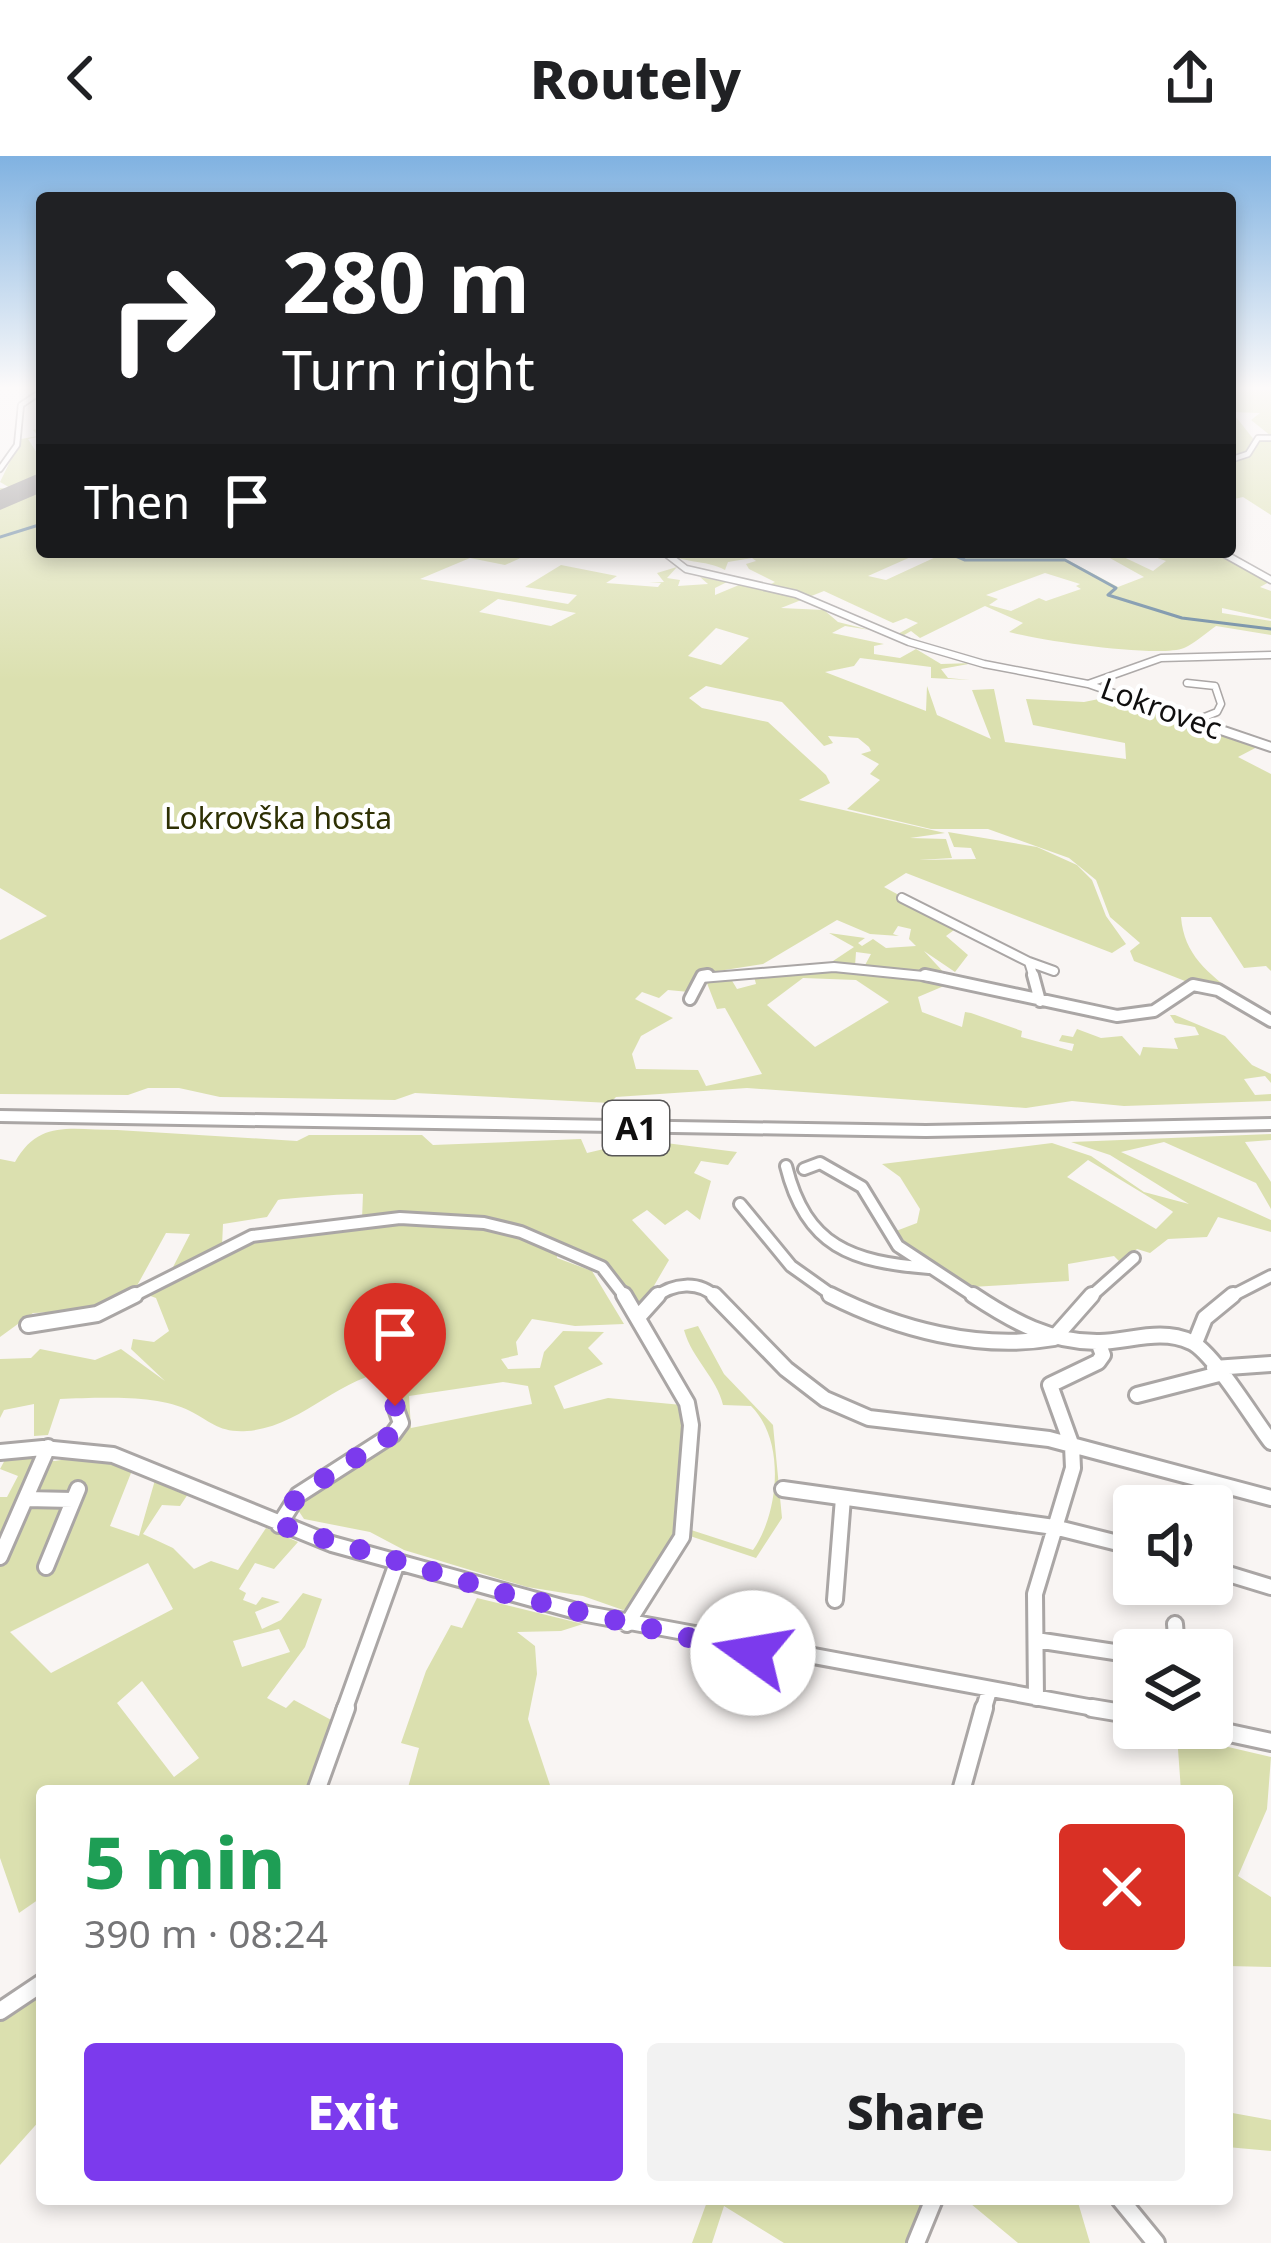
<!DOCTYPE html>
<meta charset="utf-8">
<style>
body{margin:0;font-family:"Noto Sans",sans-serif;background:#f2f2f2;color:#202124;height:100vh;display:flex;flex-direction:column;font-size:45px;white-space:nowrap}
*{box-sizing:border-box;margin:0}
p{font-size:39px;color:#757577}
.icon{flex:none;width:66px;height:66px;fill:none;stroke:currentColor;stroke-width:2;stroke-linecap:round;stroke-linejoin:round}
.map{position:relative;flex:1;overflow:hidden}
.side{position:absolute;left:36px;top:1629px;width:1197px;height:420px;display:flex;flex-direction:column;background:#fff;border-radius:12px;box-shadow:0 6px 18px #0003}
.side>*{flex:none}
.banner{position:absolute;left:36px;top:36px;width:1200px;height:366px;border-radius:12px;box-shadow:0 6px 18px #0003;background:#202124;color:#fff;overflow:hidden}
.buttons{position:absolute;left:1113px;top:1329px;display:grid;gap:24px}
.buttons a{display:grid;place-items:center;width:120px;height:120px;border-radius:12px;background:#fff;box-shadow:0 6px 18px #0003;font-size:60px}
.pin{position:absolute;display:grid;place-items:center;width:102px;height:102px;color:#fff;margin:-123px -51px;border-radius:50% 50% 50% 0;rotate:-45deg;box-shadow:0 0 12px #0007}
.pin .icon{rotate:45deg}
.me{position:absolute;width:132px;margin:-66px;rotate:283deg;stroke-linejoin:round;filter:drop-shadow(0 0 9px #0008)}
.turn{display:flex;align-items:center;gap:42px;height:252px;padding:0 48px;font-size:54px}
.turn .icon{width:156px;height:156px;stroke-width:2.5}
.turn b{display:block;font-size:84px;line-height:102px}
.then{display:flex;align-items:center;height:114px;padding:0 48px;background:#0003;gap:24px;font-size:45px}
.round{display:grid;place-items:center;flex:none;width:126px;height:126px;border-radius:12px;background:#f2f2f2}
.summary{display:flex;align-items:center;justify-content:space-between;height:204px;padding:0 48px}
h1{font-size:72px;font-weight:800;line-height:90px;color:#1e9e55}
.action{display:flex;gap:24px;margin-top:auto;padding:24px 48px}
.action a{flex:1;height:138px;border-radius:12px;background:#7c3aed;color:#fff;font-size:48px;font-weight:800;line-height:138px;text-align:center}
.action a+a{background:#f2f2f2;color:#202124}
header{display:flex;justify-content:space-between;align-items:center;height:156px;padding:0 48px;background:#fff;font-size:54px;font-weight:800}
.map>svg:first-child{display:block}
</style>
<header><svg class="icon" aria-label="back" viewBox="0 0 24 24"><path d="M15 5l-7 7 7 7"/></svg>Routely<svg class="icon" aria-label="share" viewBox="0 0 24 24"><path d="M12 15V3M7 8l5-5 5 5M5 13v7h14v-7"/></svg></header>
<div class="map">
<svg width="1271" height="2087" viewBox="0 0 1271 2087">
<rect width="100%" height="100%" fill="#f9f5f3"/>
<!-- green -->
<path fill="#dbe0af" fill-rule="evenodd" d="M 1230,234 L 1271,234 L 1271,280 L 1251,264 L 1260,257 L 1232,256 L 1255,285 L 1250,296 L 1259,284 L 1271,283 L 1271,359 L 1243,341 L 1230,344 Z
M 42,272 L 42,280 L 28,283 L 42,305 L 42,396 L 464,396 L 498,402 L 508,396 L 563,398 L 527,399 L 505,409 L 470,402 L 420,423 L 568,448 L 577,439 L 525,431 L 561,409 L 617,420 L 606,427 L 658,431 L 661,427 L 649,427 L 664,426 L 657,417 L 677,411 L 667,422 L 680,424 L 678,430 L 708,428 L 700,421 L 727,426 L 715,432 L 715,439 L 739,429 L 771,433 L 767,430 L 775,426 L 749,413 L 746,408 L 756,405 L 752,402 L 728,406 L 725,414 C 704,403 683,408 665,396 L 922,396 L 868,420 L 886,424 L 938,400 L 931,396 L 1062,401 L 1118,431 L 1144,421 L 1099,396 L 1113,396 L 1153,415 L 1166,405 L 1141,396 L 1218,396 L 1271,425 L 1260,431 L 1271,435 L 1271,463 L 1222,452 L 1222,457 L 1271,465 L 1271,479 L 1216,470 C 1206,477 1195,487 1184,492 C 1159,502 1042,485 1009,476 L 1023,467 L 985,450 L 920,482 L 911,475 L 899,482 L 894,480 L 918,467 L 906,462 L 893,467 L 824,435 L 781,452 L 824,454 L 838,466 L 870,474 L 845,470 L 832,477 L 884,488 L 874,490 L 874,498 L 900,502 L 916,493 L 941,508 L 974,507 L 941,513 L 948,522 L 970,524 L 931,522 L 931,511 L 860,502 L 854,510 L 825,516 L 926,555 L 927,530 L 937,559 L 991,583 L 972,534 L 994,533 L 1005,586 L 1126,603 L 1125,587 L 1033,569 L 1026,543 L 1084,546 L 1109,541 L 1121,552 L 1145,547 L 1261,589 L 1238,601 L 1271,618 L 1271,815 L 1266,810 L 1244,812 L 1211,761 L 1181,761 C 1184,799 1208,817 1237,839 L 1208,824 L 1185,825 L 1134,805 L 1130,795 L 1140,787 L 1110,761 L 1096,724 L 1069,702 L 988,673 L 931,673 L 847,653 L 880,624 L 870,618 L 879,608 L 861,598 L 871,595 L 869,591 L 858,582 L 828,580 L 833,587 L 824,590 L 782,546 L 706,530 L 689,542 L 702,552 L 768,566 L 826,619 L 830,627 L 799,644 L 945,677 L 910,682 L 946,683 L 952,702 L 919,704 L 976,703 L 971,692 L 954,691 L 948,676 L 1037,691 L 1077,709 L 1092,724 L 1106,760 L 1126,788 L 1112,797 L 906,717 L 884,731 L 958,771 L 946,780 L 968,799 L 955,816 L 924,795 L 948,821 L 864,811 L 871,798 L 856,796 L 855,810 L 833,805 L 854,791 L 829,777 L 865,782 L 858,787 L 862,790 L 873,783 L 886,792 L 916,790 L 909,783 L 911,773 L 898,770 L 893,778 L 899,780 L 870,778 L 837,764 L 763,808 L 699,818 L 689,836 L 668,834 L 659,842 L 642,836 L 635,843 L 673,862 L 641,880 L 632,898 L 636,913 L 698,914 L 706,930 L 762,918 L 725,852 L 717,853 L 705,822 L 728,818 L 737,833 L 756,828 L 752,813 L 836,811 L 951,827 L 918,841 L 922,856 L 962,871 L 965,856 L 971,857 L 1022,875 L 1021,881 L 1072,895 L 1074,888 L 1059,885 L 1062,879 L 1073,881 L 1077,873 L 1101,882 L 1122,880 L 1140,900 L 1143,891 L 1178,893 L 1174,882 L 1199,879 L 1195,871 L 1175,867 L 1170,859 L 1175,859 L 1225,880 L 1252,909 L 1271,918 L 1271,927 L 1265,920 L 1244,923 L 1255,939 L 1271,938 L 1271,945 L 1124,950 L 1072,945 L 1026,952 L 747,932 L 616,941 L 610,947 L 415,937 L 395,944 L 220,941 L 179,932 L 148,932 L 128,939 L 0,938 L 0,784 L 47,760 L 0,732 L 0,332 L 12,333 L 0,326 L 21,283 L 38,280 L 33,274 ZM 1045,417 L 1080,428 L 1076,430 L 1081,433 L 1046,445 L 1039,442 L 1011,455 L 989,449 L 998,443 L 986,439 ZM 498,443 L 576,457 L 551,470 L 479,456 ZM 716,472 L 749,482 L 721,509 L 688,500 ZM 803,822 L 856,824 L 889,846 L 815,891 L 767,849 Z
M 117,974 L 297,985 L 309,979 L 422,979 L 433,989 L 581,983 L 587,997 L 642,984 L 737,996 L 728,1009 L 701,1005 L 694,1017 L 711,1025 L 700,1064 L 687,1054 L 665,1069 L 647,1054 L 632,1064 L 669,1104 L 641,1152 L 611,1114 L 524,1074 L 362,1063 L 363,1038 C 358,1037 288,1042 278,1044 L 267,1061 L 223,1068 L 222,1090 L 107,1154 L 33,1157 L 0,1181 L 0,1003 L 15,1006 C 39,963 71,974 117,974 ZM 166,1077 L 190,1078 L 171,1115 L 133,1137 Z
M 1271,978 L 1271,984 L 1245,986 L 1271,1026 L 1271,1053 L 1256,1027 L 1164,986 L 1121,996 L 1271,1064 L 1271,1076 L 1218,1061 L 1207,1081 L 1168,1083 L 1150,1097 L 1137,1093 L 1121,1107 L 1114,1100 L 1068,1108 L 1069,1125 L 972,1131 L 915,1098 L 896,1075 L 917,1067 L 920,1053 L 900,1021 L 882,1008 L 1052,987 L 1091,1000 L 1144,1036 L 1189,1048 L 1110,999 L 1071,986 ZM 1088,1004 L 1172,1055 L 1173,1056 L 1156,1073 L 1067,1021 Z
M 440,1063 L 520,1077 L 557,1096 L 557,1102 L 592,1115 L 624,1168 L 575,1170 L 532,1163 L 516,1186 L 518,1199 L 501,1203 L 508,1213 L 540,1212 L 544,1196 L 563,1175 L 604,1176 L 588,1192 L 603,1208 L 554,1230 L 564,1253 L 608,1242 L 682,1249 L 688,1276 L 682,1373 L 633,1451 L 623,1454 L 583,1440 L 527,1431 L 404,1394 L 370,1376 L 304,1363 L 298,1354 L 302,1342 L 403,1275 L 406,1254 L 394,1215 C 339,1219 303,1271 247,1275 C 219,1277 210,1265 190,1255 C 157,1238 97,1242 60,1243 L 48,1279 L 34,1280 L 34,1248 L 4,1254 L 0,1262 L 0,1203 L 31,1202 L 40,1193 L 95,1204 L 121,1193 L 165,1225 L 131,1193 L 133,1183 L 154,1186 L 169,1175 L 156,1142 L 145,1138 L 268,1079 ZM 503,1226 L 528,1230 L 532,1248 L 411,1272 L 409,1240 Z
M 698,1170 L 724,1218 L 773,1269 L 782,1362 L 756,1402 L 687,1379 L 688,1373 L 753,1394 C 779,1357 786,1285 751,1250 L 723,1249 C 717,1222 692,1203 684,1174 Z
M 103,1297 L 134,1306 L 190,1335 L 180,1350 L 162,1349 L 143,1378 L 173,1392 L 194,1413 L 211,1405 L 238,1414 L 266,1372 L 298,1386 L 274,1413 L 255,1407 L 239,1433 L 246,1437 L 243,1444 L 256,1449 L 262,1441 L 280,1446 L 255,1456 L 262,1473 L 281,1464 L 303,1437 L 322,1443 L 305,1491 L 267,1542 L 286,1552 L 294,1544 L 335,1566 L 311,1635 L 188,1630 L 182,1635 L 42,1635 L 42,1741 L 19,1757 L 0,1702 L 0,1341 L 7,1341 L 18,1320 L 0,1313 L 7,1300 L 55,1305 ZM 133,1312 L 155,1324 L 139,1380 L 110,1370 ZM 148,1407 L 173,1453 L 51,1517 L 10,1476 ZM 279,1473 L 290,1496 L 242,1511 L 233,1485 ZM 142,1525 L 199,1602 L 174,1621 L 117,1547 Z
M 477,1442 L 583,1468 L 561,1475 L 517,1476 L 535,1490 L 537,1518 L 528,1563 L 552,1635 L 407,1635 L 419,1592 L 401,1587 L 426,1515 L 451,1469 L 462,1472 Z
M 1177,1579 L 1271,1601 L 1267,1653 L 1238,1720 L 1271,1741 L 1271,1811 L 1227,1810 L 1227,1635 L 1181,1635 Z
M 42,1838 L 42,1962 L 0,2009 L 0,1862 Z
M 1227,1956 L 1271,1964 L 1271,1995 L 1227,1991 Z
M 708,2043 L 929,2043 L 911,2087 L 784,2087 L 724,2050 L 712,2087 L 692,2087 Z
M 965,2043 L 1077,2043 L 1090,2087 L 1018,2087 Z"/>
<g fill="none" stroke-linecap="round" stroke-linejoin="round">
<!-- stream -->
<path stroke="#61809a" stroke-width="3" d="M 0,381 L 42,368
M 946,396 L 965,404 L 1065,404 L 1116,432 L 1108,439 L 1182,462 L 1271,473"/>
<!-- runway -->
<path fill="#949190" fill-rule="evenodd" d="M 42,316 L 42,336 L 0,354 L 0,334 Z"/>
<!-- minor-far5 casing -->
<g stroke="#aaa6a5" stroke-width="8">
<path id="minor-far5" d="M 1230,304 L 1248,298 L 1258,282 L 1271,282
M 0,313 L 17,289 L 21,249 L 42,235"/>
</g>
<!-- minor-far4 casing -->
<g stroke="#aaa6a5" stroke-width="9">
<path id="minor-far4" d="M 664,396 L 686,413 L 796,438 L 909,486 L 984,508 L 1088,528 L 1224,575
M 1221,396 L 1271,424
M 1187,527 L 1215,530 L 1221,548 L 1217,556 L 1192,566
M 1088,528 L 1161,502 L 1271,499"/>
</g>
<!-- minor-far3 casing -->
<g stroke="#aaa6a5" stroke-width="12">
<path id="minor-far3" d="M 1215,572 L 1271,591
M 902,742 L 1029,806 L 1034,822
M 1029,806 L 1054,815
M 701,822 L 834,811 L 943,822"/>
</g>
<!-- minor-far2 casing -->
<g stroke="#aaa6a5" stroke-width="16">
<path id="minor-far2" d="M 925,819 L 1117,860 L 1154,855 L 1193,829 L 1218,834 L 1271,865
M 1033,819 L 1040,845
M 690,843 L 702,820 L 708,819
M 786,1010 C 806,1091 852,1106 929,1112
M 804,1013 L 820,1007 L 862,1031 L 898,1090 L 977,1142
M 740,1048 L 791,1110 L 836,1142
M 129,1142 L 252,1080 L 400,1062 L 484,1067 L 521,1076 L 602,1111 L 626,1142
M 654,1142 C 673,1127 699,1124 717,1142
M 1089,1142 L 1134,1102
M 1228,1142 L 1271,1120"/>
</g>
<!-- minor-far1 casing -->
<g stroke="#aaa6a5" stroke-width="20">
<path id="minor-far1" d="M 624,1139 L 687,1247 L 691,1269 L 682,1381 L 627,1468
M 714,1139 L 786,1213 L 825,1243 L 869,1262 L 1049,1283 L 1271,1342
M 830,1139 C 897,1173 979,1195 1054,1182 L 1092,1139
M 973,1139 C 1012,1165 1051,1187 1100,1186 C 1130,1185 1162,1172 1191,1186 C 1213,1196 1254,1264 1271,1286
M 640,1159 L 658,1139
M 28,1169 L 97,1158 L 135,1139
M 1195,1187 L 1205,1162 L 1233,1139
M 1214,1212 L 1271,1208
M 1137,1239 L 1219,1218
M 0,1296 L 43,1292 L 113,1299 L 332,1388 L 587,1458 L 1110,1555
M 783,1333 L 1054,1371 L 1134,1391
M 26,1343 L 73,1344
M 279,1369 L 298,1339 L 393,1278 L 401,1267 L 395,1250
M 0,1401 L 48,1291
M 46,1411 L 78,1333
M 1212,1413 L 1271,1431
M 835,1444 L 843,1342
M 1175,1468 L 1177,1494
M 1036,1484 L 1134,1499
M 1036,1542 L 1035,1438 L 1073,1312 L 1072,1290 L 1050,1229 L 1098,1206 L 1103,1199 L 1098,1186
M 344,1555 L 397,1407
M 983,1555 L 989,1535"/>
</g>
<!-- minor casing -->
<g stroke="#aaa6a5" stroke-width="22">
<path id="minor" d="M 1092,1552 L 1134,1559
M 1206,1572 L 1271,1586
M 316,1635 L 346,1552
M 961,1635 L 984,1552
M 0,1855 L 42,1827
M 1120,2043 L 1156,2087
M 916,2087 L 934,2043"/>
</g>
<!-- highway casing -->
<g stroke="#aaa6a5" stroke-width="6">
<path id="highway" d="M 0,955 L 926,970 L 1271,963 L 1271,973 L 926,980 L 0,965 Z"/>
</g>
<!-- minor-far5 -->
<use href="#minor-far5" stroke="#fff" stroke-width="4.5"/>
<!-- minor-far4 -->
<use href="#minor-far4" stroke="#fff" stroke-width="6"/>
<!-- minor-far3 -->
<use href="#minor-far3" stroke="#fff" stroke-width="8"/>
<!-- minor-far2 -->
<use href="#minor-far2" stroke="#fff" stroke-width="10"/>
<!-- minor-far1 -->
<use href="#minor-far1" stroke="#fff" stroke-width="14"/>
<!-- minor -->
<use href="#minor" stroke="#fff" stroke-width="16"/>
<!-- highway -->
<use href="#highway" fill="#fff" fill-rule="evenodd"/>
</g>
<!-- sky -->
<linearGradient id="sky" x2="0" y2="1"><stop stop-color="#80b2e1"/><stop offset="0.44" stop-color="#fcfafa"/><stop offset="1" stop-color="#fcfafa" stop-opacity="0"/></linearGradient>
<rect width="1271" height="526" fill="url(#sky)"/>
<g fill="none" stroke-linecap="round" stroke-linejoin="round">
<!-- route -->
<path stroke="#7c3aed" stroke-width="21" stroke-dasharray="0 37.8" d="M 395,1250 L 401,1267 L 393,1278 L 298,1339 L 279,1369 L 506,1438 L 753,1497"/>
</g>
<g text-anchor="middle" stroke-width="9" stroke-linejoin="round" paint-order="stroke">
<!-- far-street labels -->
<g font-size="30" fill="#100f0f" stroke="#fff">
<text transform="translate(1161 553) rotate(20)" y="10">Lokrovec</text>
</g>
<!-- far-park labels -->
<g font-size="30" fill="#2e3004" stroke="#fff">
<text x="278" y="673">Lokrovška hosta</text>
</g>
<!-- shield labels -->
<rect fill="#fff" stroke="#585757" stroke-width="3" x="603" y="945" width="66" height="54" rx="9"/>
<g font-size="33" font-weight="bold" fill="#100f0f">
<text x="636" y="984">A1</text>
</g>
</g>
</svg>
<div class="buttons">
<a><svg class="icon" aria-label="sound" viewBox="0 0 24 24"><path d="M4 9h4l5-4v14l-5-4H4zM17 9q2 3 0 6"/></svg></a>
<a><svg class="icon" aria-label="layers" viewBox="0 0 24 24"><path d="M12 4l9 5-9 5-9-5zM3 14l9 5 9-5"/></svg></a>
</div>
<div class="pin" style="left:395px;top:1250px;background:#d93025"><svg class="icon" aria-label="arrive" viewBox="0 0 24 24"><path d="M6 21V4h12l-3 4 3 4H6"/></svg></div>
<svg class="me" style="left:753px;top:1497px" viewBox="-20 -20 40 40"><circle r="19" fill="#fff"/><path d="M0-13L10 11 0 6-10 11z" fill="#7c3aed"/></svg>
<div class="banner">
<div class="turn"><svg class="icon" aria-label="right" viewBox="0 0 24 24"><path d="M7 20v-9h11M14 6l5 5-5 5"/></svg><div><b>280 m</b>Turn right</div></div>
<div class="then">Then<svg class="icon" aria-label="arrive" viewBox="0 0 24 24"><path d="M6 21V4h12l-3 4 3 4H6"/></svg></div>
</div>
<section class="side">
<div class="summary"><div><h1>5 min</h1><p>390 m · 08:24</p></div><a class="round" style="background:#d93025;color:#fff"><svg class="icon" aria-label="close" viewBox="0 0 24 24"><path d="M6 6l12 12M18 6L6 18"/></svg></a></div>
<div class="action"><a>Exit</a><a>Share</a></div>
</section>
</div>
